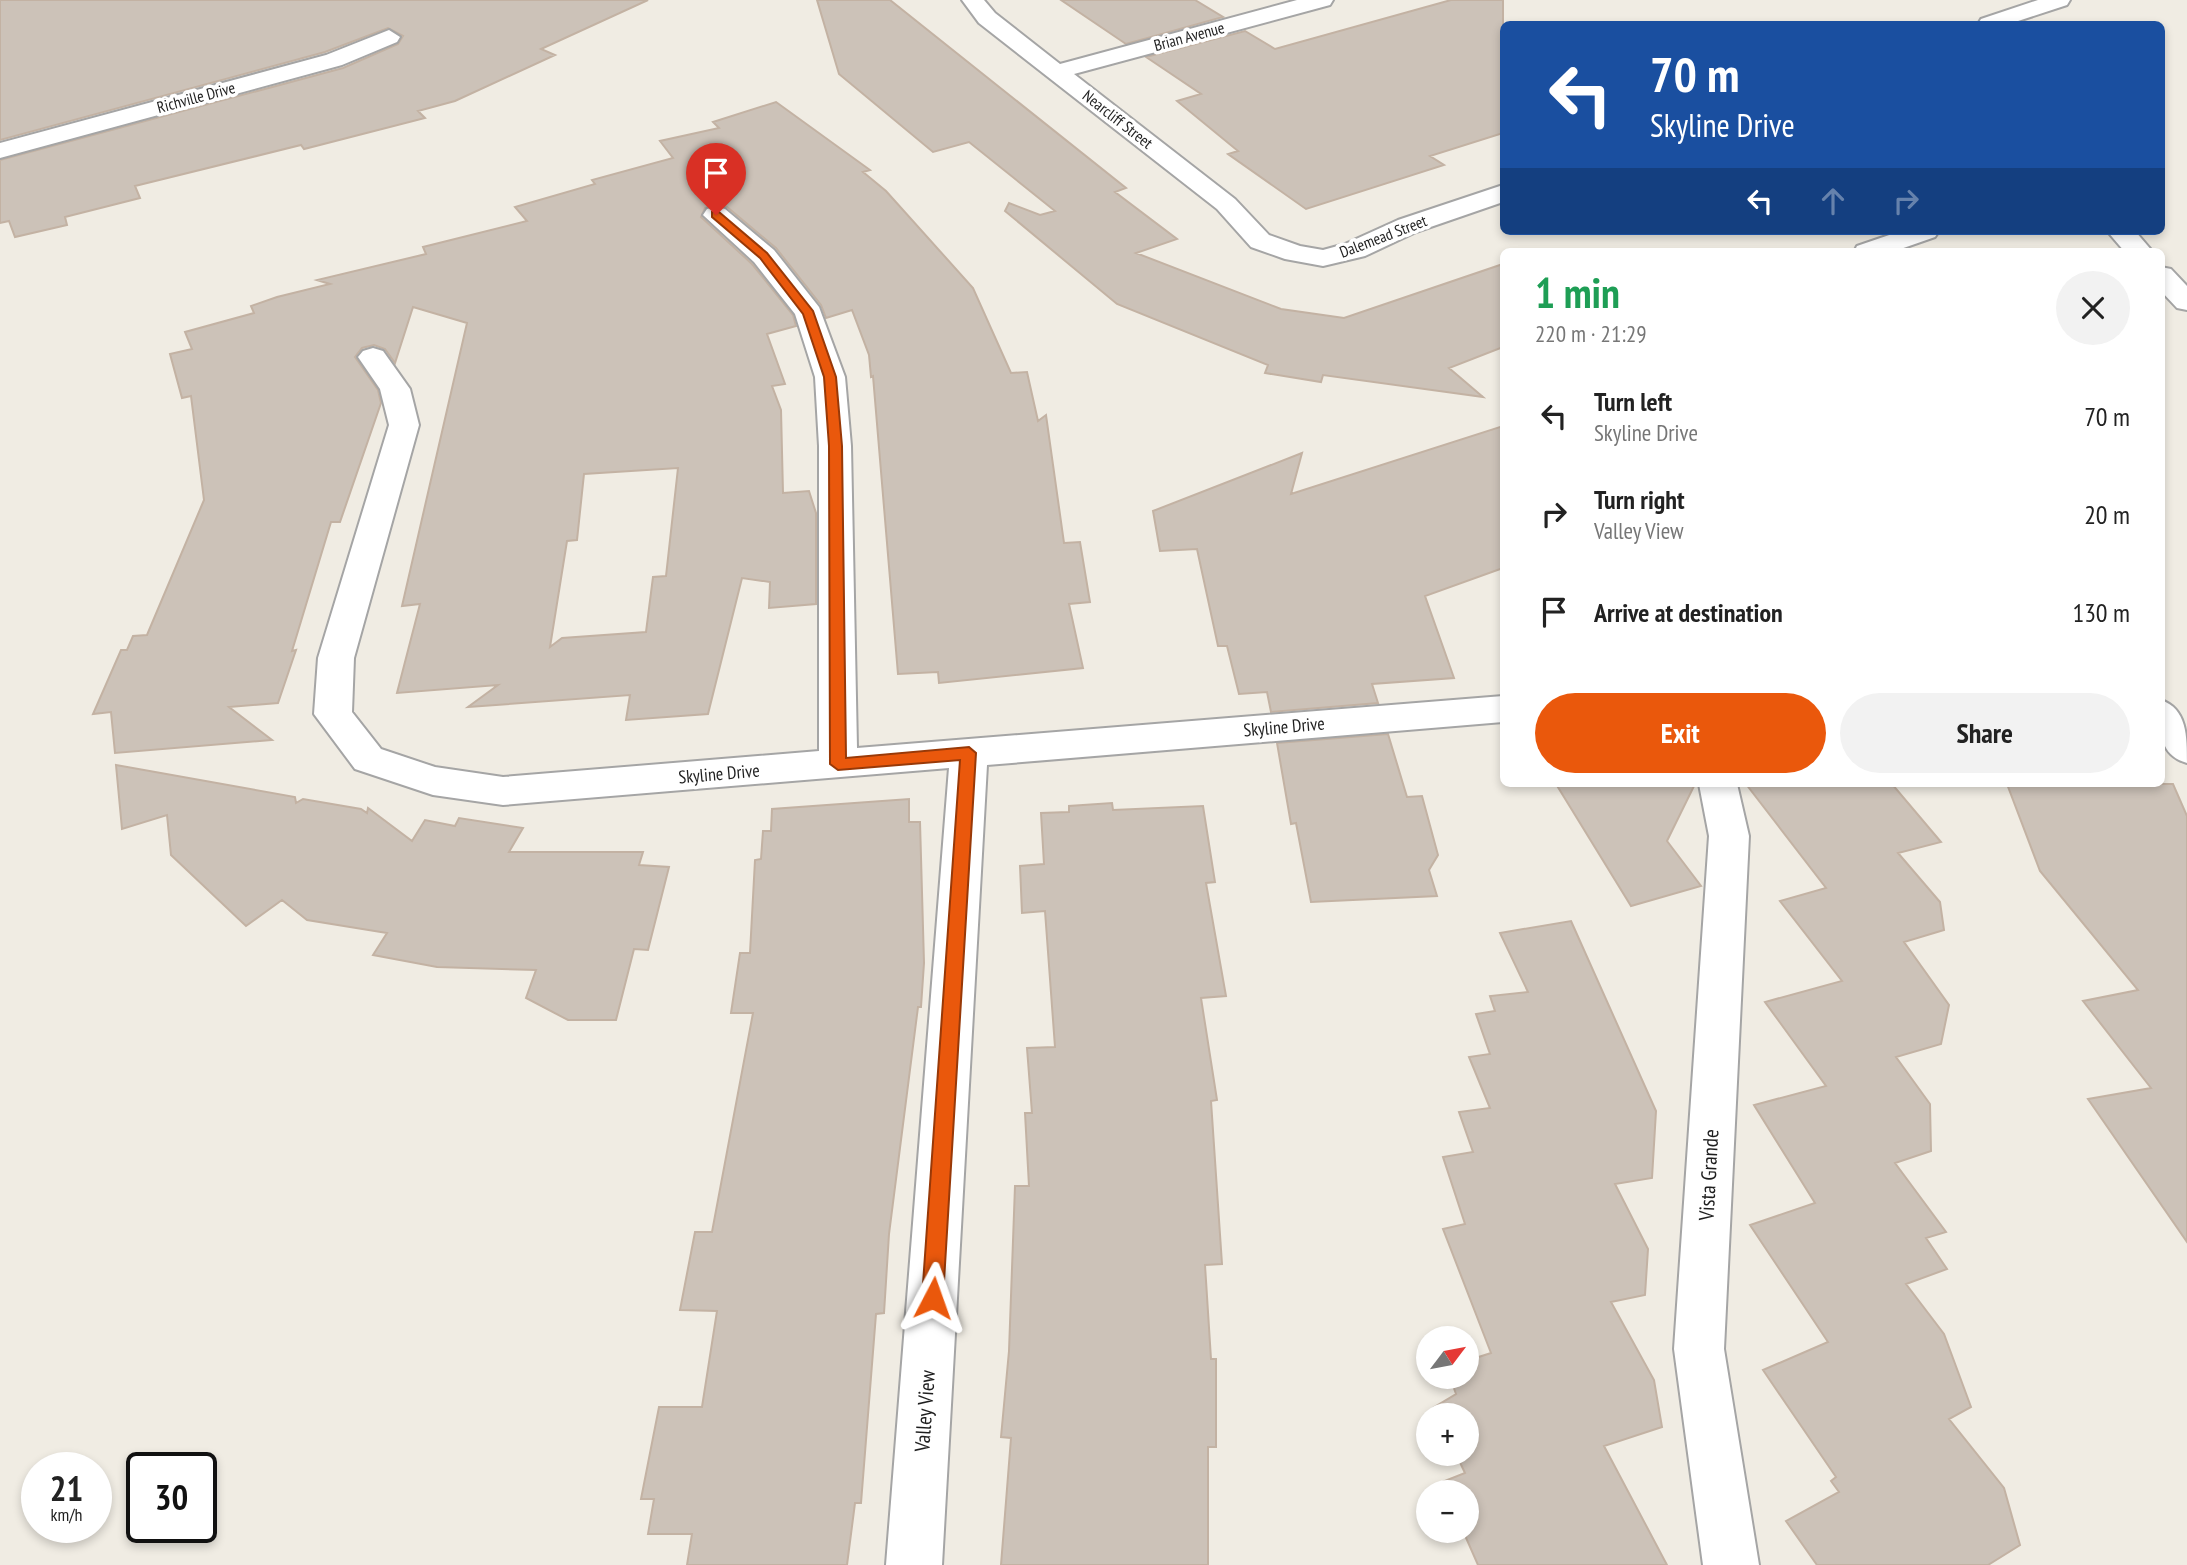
<!DOCTYPE html>
<meta charset="utf-8">
<style>
body{margin:0;font-family:"PT Sans Narrow",sans-serif;background:#f2f2f2;color:#222;height:100vh;display:flex;flex-direction:column;font-size:26px;white-space:nowrap}
*{box-sizing:border-box;margin:0}
p{font-size:23px;color:#767676}
.icon{flex:none;width:38px;height:38px;fill:none;stroke:currentColor;stroke-width:2;stroke-linecap:round;stroke-linejoin:round}
.map{position:relative;flex:1;overflow:hidden}
.side{position:absolute;left:1500px;top:248px;width:665px;height:539px;display:flex;flex-direction:column;background:#fff;border-radius:10px;box-shadow:0 4px 10px #0003}
.side>*{flex:none}
.guide{position:absolute;left:1500px;top:21px;width:665px;height:214px;border-radius:10px;box-shadow:0 4px 10px #0003;background:#1a4fa0;color:#fff;overflow:hidden}
.needle{width:46px;rotate:58deg}
.tools{position:absolute;left:1416px;top:1326px;display:grid;gap:14px}
.tools a{display:grid;place-items:center;width:63px;height:63px;border-radius:50%;background:#fff;box-shadow:0 4px 10px #0003;font-size:35px}
.speed{position:absolute;left:21px;top:1452px;display:flex;gap:14px;font-size:35px;font-weight:700;text-align:center}
.speed>*{display:grid;place-content:center;width:91px;height:91px;border-radius:50%;background:#fff;box-shadow:0 4px 10px #0003;line-height:1}
.speed small{font-size:18px;font-weight:400}
.speed .limit{border:4px solid #111;border-radius:10px;background:#fff;color:#111}
.pin{position:absolute;display:grid;place-items:center;width:60px;height:60px;color:#fff;margin:-72px -30px;border-radius:50% 50% 50% 0;rotate:-45deg;box-shadow:0 0 7px #0007}
.pin .icon{rotate:45deg}
.me{position:absolute;width:77px;margin:-38px;rotate:4deg;stroke-linejoin:round;filter:drop-shadow(0 0 5px #0008)}
.turn{display:flex;align-items:center;gap:24px;height:147px;padding:0 35px;font-size:32px}
.turn .icon{width:91px;height:91px;stroke-width:2.5}
.turn b{display:block;font-size:49px;line-height:60px}
.lanes{display:flex;align-items:center;height:66px;padding:0 35px;background:#0003;justify-content:center;gap:35px;direction:ltr}
.lanes .off{opacity:.35}
.round{display:grid;place-items:center;flex:none;width:74px;height:74px;border-radius:37px;background:#f2f2f2}
.overview{display:flex;align-items:center;justify-content:space-between;height:119px;padding:0 35px}
h1{font-size:42px;font-weight:800;line-height:52px;color:#1e9e55}
.primary-button{display:flex;gap:14px;margin-top:auto;padding:14px 35px}
.primary-button a{flex:1;height:80px;border-radius:42px;background:#ea580c;color:#fff;font-size:28px;font-weight:800;line-height:80px;text-align:center}
.primary-button a+a{background:#f2f2f2;color:#222}
ul{padding:0;list-style:none}
li{display:flex;align-items:center;gap:21px;height:98px;padding:0 35px}
li div{flex:1}
li b{display:block;font-size:26px}
li em{font-style:normal}
.map>svg:first-child{display:block}
</style>
<div class="map">
<svg width="2187" height="1565" viewBox="0 0 2187 1565">
<rect width="100%" height="100%" fill="#f0ece3"/>
<!-- building -->
<path fill="#ccc2b8" stroke="#c3b2a3" stroke-width="2" fill-rule="evenodd" d="M 0,0 L 648,0 L 541,49 L 555,55 L 455,101 L 418,111 L 425,118 L 304,149 L 301,145 L 135,186 L 140,198 L 65,217 L 67,225 L 15,237 L 9,221 L 0,223 L 0,160 L 343,68 L 398,44 L 403,36 L 388,28 L 325,52 L 0,140 Z
M 817,0 L 890,0 L 1126,188 L 1115,192 L 1177,239 L 1136,253 L 1281,309 L 1344,318 L 1503,264 L 1503,347 L 1449,368 L 1483,397 L 1323,375 L 1321,382 L 1265,373 L 1268,365 L 1117,304 L 1005,211 L 1009,203 L 1040,215 L 1055,211 L 969,142 L 933,152 L 839,74 Z
M 1061,0 L 1195,0 L 1223,17 L 1126,44 Z
M 1451,0 L 1503,0 L 1503,133 L 1430,156 L 1444,165 L 1306,209 L 1228,154 L 1238,151 L 1177,101 L 1201,94 L 1146,57 L 1245,31 L 1275,49 Z
M 776,102 L 870,170 L 863,172 L 886,191 L 973,288 L 1011,373 L 1027,372 L 1038,421 L 1046,415 L 1064,543 L 1080,542 L 1090,602 L 1069,604 L 1083,668 L 939,683 L 938,672 L 898,674 L 873,376 L 871,377 L 869,355 L 852,310 L 826,318 L 821,305 L 776,248 L 727,207 L 715,204 L 705,208 L 701,217 L 752,264 L 793,315 L 796,326 L 767,334 L 785,384 L 772,386 L 781,410 L 783,493 L 809,491 L 816,513 L 816,604 L 769,608 L 770,582 L 742,578 L 708,714 L 626,720 L 630,695 L 468,707 L 498,685 L 397,693 L 420,604 L 402,606 L 467,323 L 413,307 L 395,363 L 385,349 L 374,345 L 362,348 L 355,357 L 378,390 L 381,403 L 340,522 L 331,522 L 292,651 L 296,650 L 278,703 L 229,707 L 272,740 L 115,753 L 111,712 L 93,714 L 121,650 L 127,650 L 133,636 L 147,635 L 204,500 L 191,396 L 182,398 L 170,354 L 192,349 L 185,332 L 254,313 L 251,306 L 277,297 L 330,284 L 317,280 L 426,254 L 423,247 L 527,221 L 515,207 L 595,184 L 592,180 L 673,158 L 660,141 L 719,128 L 713,122 ZM 678,468 L 666,576 L 653,577 L 646,632 L 562,638 L 550,647 L 567,541 L 577,540 L 584,474 Z
M 1503,426 L 1503,568 L 1425,596 L 1454,678 L 1372,684 L 1378,703 L 1271,712 L 1267,692 L 1239,694 L 1227,646 L 1218,646 L 1197,549 L 1160,551 L 1153,511 L 1302,453 L 1291,494 Z
M 1388,734 L 1407,797 L 1422,796 L 1438,855 L 1429,870 L 1437,896 L 1311,902 L 1296,823 L 1291,824 L 1277,743 Z
M 116,765 L 295,797 L 296,803 L 303,799 L 361,809 L 367,813 L 368,808 L 412,841 L 425,820 L 455,826 L 459,818 L 523,828 L 509,852 L 643,852 L 639,865 L 669,867 L 648,950 L 634,949 L 616,1020 L 568,1020 L 526,998 L 536,970 L 437,967 L 373,955 L 387,933 L 307,920 L 282,900 L 246,926 L 171,855 L 167,815 L 122,829 Z
M 1556,784 L 1695,784 L 1667,841 L 1701,886 L 1631,906 Z
M 1746,784 L 1892,784 L 1941,842 L 1898,853 L 1940,902 L 1944,930 L 1904,942 L 1949,1005 L 1941,1044 L 1896,1057 L 1930,1104 L 1931,1151 L 1895,1163 L 1946,1232 L 1926,1238 L 1947,1269 L 1906,1284 L 1944,1334 L 1971,1407 L 1949,1419 L 2004,1488 L 2020,1545 L 1988,1565 L 1817,1565 L 1786,1521 L 1839,1492 L 1831,1481 L 1836,1477 L 1763,1370 L 1828,1342 L 1750,1225 L 1815,1203 L 1754,1105 L 1826,1086 L 1765,1002 L 1842,981 L 1780,901 L 1826,888 Z
M 2007,784 L 2173,784 L 2187,816 L 2187,1242 L 2088,1099 L 2151,1088 L 2083,1001 L 2138,990 L 2040,871 Z
M 909,799 L 909,822 L 920,822 L 924,963 L 921,1007 L 918,1007 L 889,1234 L 884,1313 L 876,1314 L 861,1503 L 855,1503 L 847,1565 L 687,1565 L 692,1534 L 648,1534 L 654,1499 L 641,1499 L 659,1407 L 702,1407 L 717,1311 L 680,1310 L 695,1232 L 712,1232 L 753,1013 L 731,1013 L 740,953 L 750,953 L 755,860 L 761,859 L 763,831 L 771,831 L 772,809 Z
M 1112,803 L 1113,810 L 1203,806 L 1215,882 L 1206,883 L 1226,996 L 1201,998 L 1217,1100 L 1211,1101 L 1222,1264 L 1205,1265 L 1211,1359 L 1216,1359 L 1216,1447 L 1208,1447 L 1208,1565 L 1001,1565 L 1011,1438 L 1001,1437 L 1009,1351 L 1015,1186 L 1029,1186 L 1025,1113 L 1032,1113 L 1027,1048 L 1055,1047 L 1045,911 L 1022,913 L 1020,866 L 1044,864 L 1041,813 L 1069,812 L 1069,806 Z
M 1571,921 L 1656,1111 L 1652,1178 L 1615,1184 L 1648,1249 L 1645,1295 L 1611,1302 L 1654,1380 L 1662,1427 L 1604,1446 L 1667,1565 L 1478,1565 L 1463,1531 L 1466,1531 L 1466,1493 L 1447,1493 L 1442,1482 L 1465,1473 L 1456,1454 L 1466,1454 L 1466,1416 L 1437,1416 L 1433,1408 L 1456,1394 L 1450,1377 L 1466,1377 L 1466,1361 L 1491,1353 L 1443,1229 L 1465,1224 L 1443,1157 L 1473,1152 L 1459,1112 L 1490,1108 L 1469,1057 L 1490,1054 L 1476,1014 L 1495,1011 L 1490,996 L 1528,992 L 1500,933 Z"/>
<g fill="none" stroke-linecap="round" stroke-linejoin="round">
<!-- minor casing -->
<g stroke="#a5a5a5" stroke-width="4">
<path id="minor" d="M 962,0 L 984,0 L 995,13 L 1060,64 L 1297,0 L 1333,0 L 1330,5 L 1074,74 L 1235,199 L 1269,235 L 1300,246 L 1323,250 L 1345,244 L 1398,220 L 1503,185 L 1503,202 L 1416,232 L 1365,256 L 1323,266 L 1285,259 L 1251,247 L 1217,209 L 979,23 Z
M 2038,0 L 2070,0 L 2067,5 L 2009,24 L 1978,24 L 1981,19 Z
M 389,30 L 400,37 L 397,42 L 342,65 L 0,158 L 0,143 L 326,55 Z
M 716,207 L 725,209 L 774,250 L 819,307 L 845,377 L 851,446 L 857,748 L 1503,696 L 1503,722 L 987,765 L 942,1565 L 886,1565 L 949,768 L 503,805 L 433,795 L 355,769 L 314,714 L 318,658 L 389,425 L 380,389 L 358,357 L 363,351 L 373,348 L 383,351 L 410,389 L 419,425 L 354,658 L 352,712 L 381,749 L 435,767 L 503,777 L 819,751 L 819,446 L 815,377 L 795,314 L 754,262 L 703,215 L 707,209 Z
M 1901,231 L 1939,231 L 1935,237 L 1892,252 L 1854,252 L 1857,246 Z
M 2107,231 L 2135,231 L 2153,252 L 2125,252 Z
M 2161,267 L 2171,269 L 2187,286 L 2187,310 L 2177,308 L 2161,291 Z
M 2161,700 C 2187,709 2187,736 2187,763 C 2156,754 2161,727 2161,700 Z
M 1699,784 L 1737,784 L 1749,836 L 1724,1349 L 1759,1565 L 1703,1565 L 1674,1349 L 1709,836 Z"/>
</g>
<!-- minor -->
<use href="#minor" fill="#fff" fill-rule="evenodd"/>
</g>
<!-- route -->
<path fill="#ea580c" stroke="#983908" stroke-width="2" d="M 712,212 L 719,212 L 767,253 L 813,311 L 836,377 L 842,446 L 846,758 L 969,747 L 976,753 L 943,1298 L 940,1305 L 933,1308 L 925,1305 L 922,1298 L 960,760 L 838,770 L 830,764 L 829,446 L 824,377 L 803,314 L 760,258 L 712,217 Z"/>
<g text-anchor="middle" stroke-width="7" stroke-linejoin="round" paint-order="stroke">
<!-- far-street labels -->
<g font-size="16" fill="#1e1e1e" stroke="#fff">
<text transform="translate(1189 36) rotate(-15)" y="6">Brian Avenue</text>
<text transform="translate(196 97) rotate(-15)" y="6">Richville Drive</text>
<text transform="translate(1118 119) rotate(38)" y="6">Nearcliff Street</text>
<text transform="translate(1383 236) rotate(-21)" y="6">Dalemead Street</text>
</g>
<!-- street labels -->
<g font-size="18" fill="#1e1e1e" stroke="#fff">
<text transform="translate(1284 727) rotate(-5)" y="6">Skyline Drive</text>
<text transform="translate(719 774) rotate(-5)" y="6">Skyline Drive</text>
</g>
<!-- near-street labels -->
<g font-size="21" fill="#1e1e1e" stroke="#fff">
<text transform="translate(1709 1175) rotate(-87)" y="7">Vista Grande</text>
<text transform="translate(925 1411) rotate(-86)" y="7">Valley View</text>
</g>
</g>
</svg>
<div class="tools">
<a><svg class="needle" viewBox="-14 -14 28 28"><path d="M0-13l5 13h-10z" fill="#e53935"/><path d="M0 13l5-13h-10z" fill="#767676"/></svg></a>
<a>+</a>
<a>−</a>
</div>
<div class="speed"><div>21<small>km/h</small></div><div class="limit">30</div></div>
<div class="pin" style="left:716px;top:215px;background:#d93025"><svg class="icon" aria-label="arrive" viewBox="0 0 24 24"><path d="M6 21V4h12l-3 4 3 4H6"/></svg></div>
<svg class="me" style="left:933px;top:1298px" viewBox="-20 -20 40 40"><path d="M0-17L14 15 0 8-14 15z" fill="#ea580c" stroke="#fff" stroke-width="4"/></svg>
<div class="guide">
<div class="turn"><svg class="icon" aria-label="left" viewBox="0 0 24 24"><path d="M17 20v-9H6M10 6l-5 5 5 5"/></svg><div><b>70 m</b>Skyline Drive</div></div>
<div class="lanes"><svg class="icon" aria-label="left" viewBox="0 0 24 24"><path d="M17 20v-9H6M10 6l-5 5 5 5"/></svg><svg class="icon off" aria-label="ahead" viewBox="0 0 24 24"><path d="M12 20V5M6 11l6-6 6 6"/></svg><svg class="icon off" aria-label="right" viewBox="0 0 24 24"><path d="M7 20v-9h11M14 6l5 5-5 5"/></svg></div>
</div>
<section class="side">
<div class="overview"><div><h1>1 min</h1><p>220 m · 21:29</p></div><a class="round"><svg class="icon" aria-label="close" viewBox="0 0 24 24"><path d="M6 6l12 12M18 6L6 18"/></svg></a></div>
<ul>
<li><svg class="icon" aria-label="left" viewBox="0 0 24 24"><path d="M17 20v-9H6M10 6l-5 5 5 5"/></svg><div><b>Turn left</b><p>Skyline Drive</p></div><em>70 m</em></li>
<li><svg class="icon" aria-label="right" viewBox="0 0 24 24"><path d="M7 20v-9h11M14 6l5 5-5 5"/></svg><div><b>Turn right</b><p>Valley View</p></div><em>20 m</em></li>
<li><svg class="icon" aria-label="arrive" viewBox="0 0 24 24"><path d="M6 21V4h12l-3 4 3 4H6"/></svg><div><b>Arrive at destination</b></div><em>130 m</em></li>
</ul>
<div class="primary-button"><a>Exit</a><a>Share</a></div>
</section>
</div>
